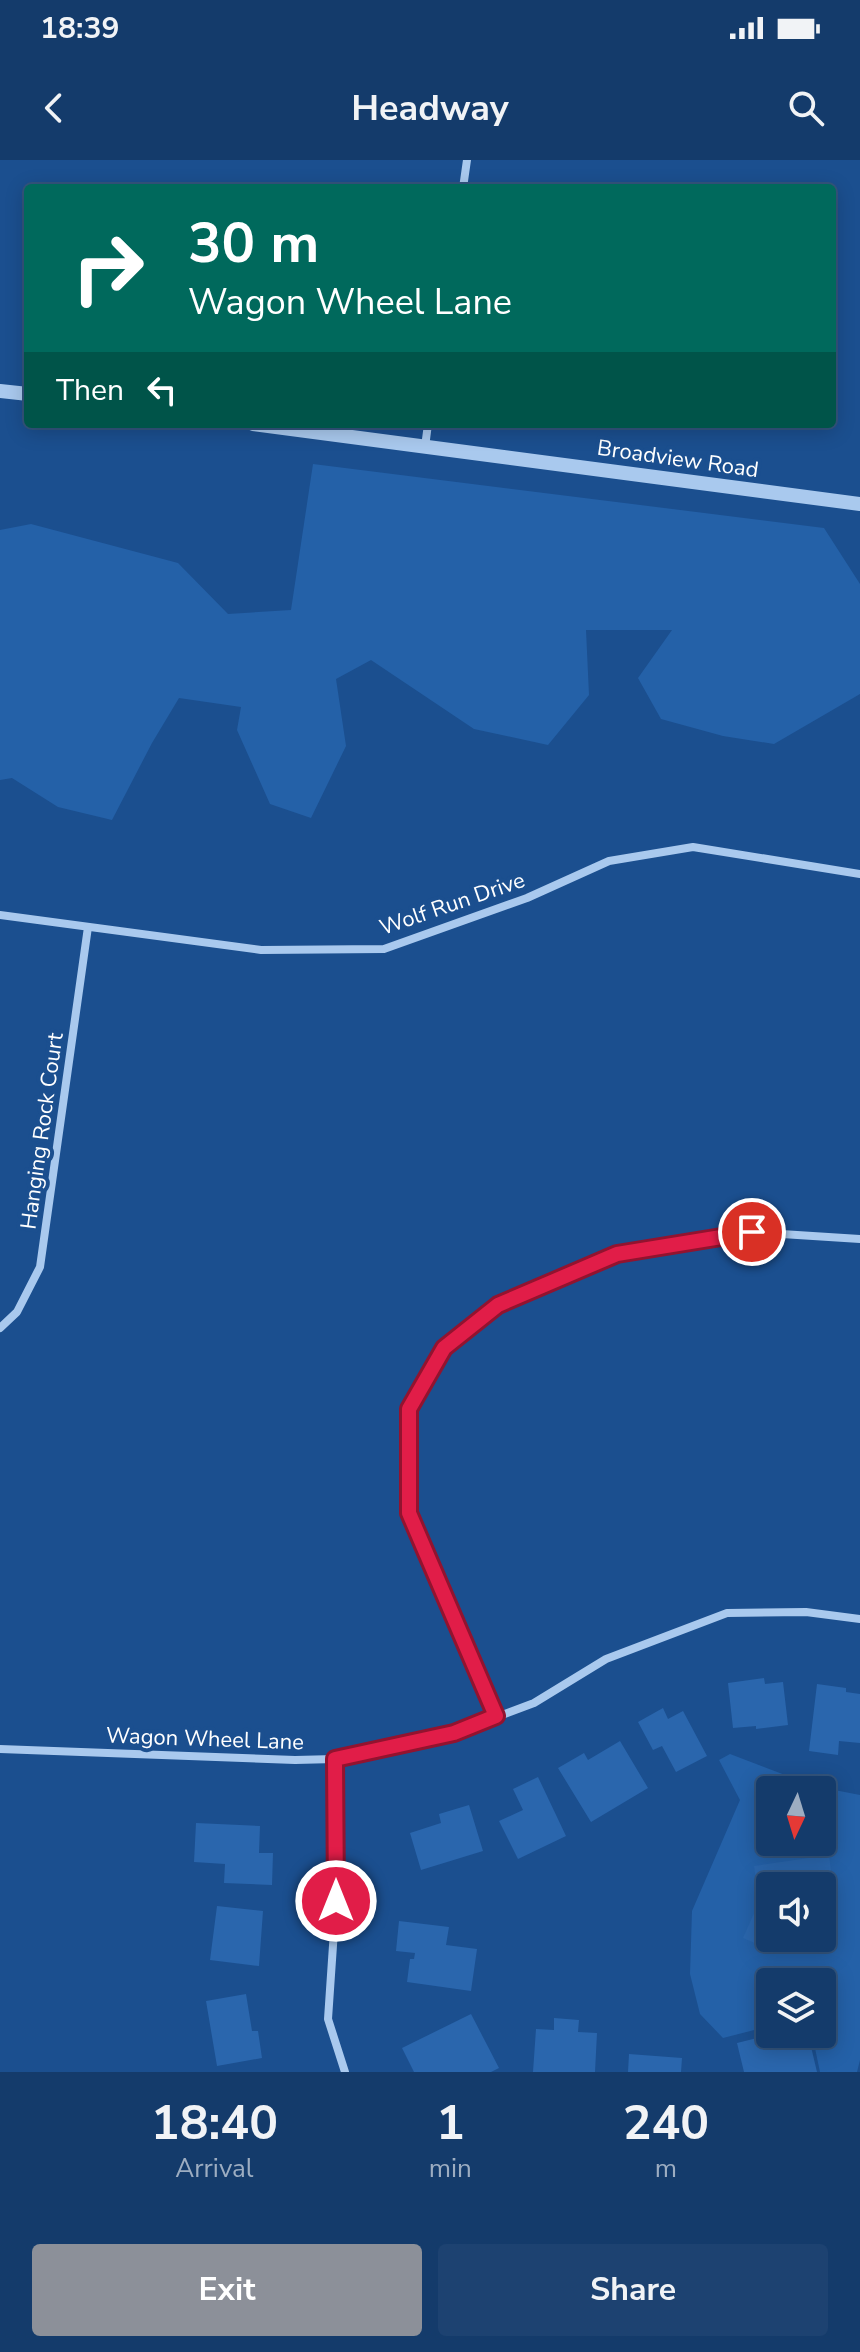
<!DOCTYPE html>
<style>
body{margin:0;font-family:"Nunito Sans",sans-serif;background:#1d4271;color:#f1f3f6;height:100vh;display:flex;flex-direction:column;font-size:30px;white-space:nowrap}
*{box-sizing:border-box;margin:0}
p{font-size:26px;color:#9dadc1}
.icon{flex:none;width:44px;height:44px;fill:none;stroke:currentColor;stroke-width:2;stroke-linecap:round;stroke-linejoin:round}
.map{position:relative;height:1912px;overflow:hidden}
.side{display:flex;flex-direction:column;background:#143b6b;flex:1}
.side>*{flex:none}
.guide{position:absolute;left:24px;top:24px;width:812px;height:244px;border-radius:8px;box-shadow:0 4px 20px #0003,0 0 0 2px #33557e;background:#00695c;color:#fff;overflow:hidden}
.needle{width:52px;rotate:184deg}
.tools{position:absolute;left:756px;top:1616px;display:grid;gap:16px}
.tools a{display:grid;place-items:center;width:80px;height:80px;border-radius:8px;background:#143b6b;box-shadow:0 4px 20px #0003,0 0 0 2px #33557e;font-size:40px}
.pin{position:absolute;display:grid;place-items:center;width:68px;height:68px;color:#fff;margin:-34px;border:4px solid #fff;border-radius:50%;box-shadow:0 2px 8px #0007}
.me{position:absolute;width:88px;margin:-44px;rotate:0deg;stroke-linejoin:round;filter:drop-shadow(0 0 6px #0008)}
.turn{display:flex;align-items:center;gap:28px;height:168px;padding:0 32px;font-size:36px}
.turn .icon{width:104px;height:104px;stroke-width:2.5}
.turn b{display:block;font-size:56px;line-height:68px}
.then{display:flex;align-items:center;height:76px;padding:0 32px;background:#0003;gap:16px;font-size:30px}
.eta{display:flex;justify-content:space-evenly;align-items:center;height:136px;text-align:center}
.eta b{font-size:48px;font-weight:700;line-height:56px}
.action{display:flex;gap:16px;margin-top:auto;padding:16px 32px}
.action a{flex:1;height:92px;border-radius:8px;background:#8c9099;color:#fff;font-size:32px;font-weight:700;line-height:92px;text-align:center}
.action a+a{background:#1d4271;color:#f1f3f6}
.status{display:flex;justify-content:space-between;align-items:center;height:56px;padding:0 40px;background:#143b6b;direction:ltr}
.status svg{height:22px;fill:currentColor}
header{display:flex;justify-content:space-between;align-items:center;height:104px;padding:0 32px;background:#143b6b;font-size:36px;font-weight:700}
.map>svg:first-child{display:block}
</style>
<div class="status"><b>18:39</b><svg viewBox="0 0 49 12"><path d="M0 12V9h3v3zM5 12V6h3v6zM10 12V3h3v9zM15 12V0h3v12zM26 1h20v11H26zM47 4h2v5h-2z"/></svg></div>
<header><svg class="icon" aria-label="back" viewBox="0 0 24 24"><path d="M15 5l-7 7 7 7"/></svg>Headway<svg class="icon" aria-label="search" viewBox="0 0 24 24"><circle cx="10" cy="10" r="6"/><path d="M15 15l6 6"/></svg></header>
<div class="map">
<svg width="860" height="1912" viewBox="0 0 860 1912">
<rect width="100%" height="100%" fill="#1b4f8f"/>
<!-- green -->
<path fill="#2461a8" fill-rule="evenodd" d="M 313,304 L 824,368 L 860,424 L 860,534 L 774,584 L 723,576 L 661,559 L 638,518 L 672,470 L 586,470 L 589,535 L 548,585 L 474,569 L 371,500 L 336,519 L 346,586 L 311,658 L 270,644 L 237,570 L 241,547 L 179,538 L 152,583 L 112,660 L 58,647 L 12,618 L 0,620 L 0,370 L 31,364 L 178,403 L 228,454 L 291,450 Z
M 730,1594 L 814,1626 L 860,1635 L 860,1900 L 857,1912 L 820,1912 L 812,1874 L 822,1874 L 822,1822 L 770,1822 L 770,1866 L 723,1878 L 700,1854 L 690,1814 L 692,1751 L 740,1640 L 719,1600 ZM 770,1630 L 822,1630 L 822,1682 L 770,1682 ZM 770,1726 L 822,1726 L 822,1778 L 770,1778 Z"/>
<!-- building -->
<path fill="#2a66ad" d="M 764,1518 L 765,1524 L 783,1522 L 788,1565 L 756,1569 L 756,1566 L 733,1568 L 728,1523 Z
M 817,1524 L 846,1528 L 846,1532 L 860,1534 L 860,1583 L 839,1581 L 838,1595 L 809,1591 Z
M 663,1548 L 668,1559 L 683,1551 L 707,1596 L 676,1612 L 662,1586 L 653,1590 L 638,1562 Z
M 620,1581 L 648,1628 L 591,1662 L 558,1608 L 584,1593 L 588,1600 Z
M 538,1617 L 566,1676 L 518,1699 L 499,1661 L 523,1650 L 513,1629 Z
M 469,1645 L 483,1691 L 421,1710 L 410,1673 L 441,1663 L 439,1654 Z
M 196,1663 L 260,1666 L 259,1693 L 273,1693 L 272,1725 L 224,1723 L 225,1704 L 194,1702 Z
M 829,1695 L 834,1734 L 822,1735 L 822,1726 L 770,1726 L 770,1778 L 779,1778 L 773,1791 L 743,1778 L 759,1742 L 754,1706 Z
M 217,1746 L 263,1751 L 259,1806 L 210,1800 Z
M 399,1761 L 449,1767 L 446,1785 L 477,1789 L 471,1831 L 407,1822 L 410,1799 L 414,1799 L 415,1793 L 396,1791 Z
M 246,1834 L 252,1871 L 258,1871 L 262,1898 L 217,1906 L 206,1841 Z
M 471,1854 L 499,1908 L 491,1912 L 414,1912 L 402,1888 Z
M 554,1858 L 579,1860 L 578,1872 L 597,1873 L 595,1912 L 533,1912 L 536,1869 L 554,1870 Z
M 773,1874 L 808,1874 L 817,1912 L 744,1912 L 737,1883 Z
M 629,1894 L 682,1898 L 681,1912 L 628,1912 Z"/>
<g fill="none" stroke-linecap="round" stroke-linejoin="round">
<!-- minor -->
<path stroke="#a9c9ee" stroke-width="8" d="M 463,28 L 467,0
M 425,287 L 428,264
M 0,755 L 261,790 L 384,789 L 527,738 L 609,701 L 693,687 L 860,714
M 0,1168 L 17,1152 L 40,1107 L 88,767
M 496,1556 L 409,1353 L 409,1249 L 444,1188 L 498,1145 L 617,1094 L 752,1072 L 860,1079
M 0,1589 L 295,1600 L 335,1599 L 454,1573 L 534,1543 L 606,1499 L 727,1453 L 806,1452 L 860,1459
M 335,1599 L 336,1741 L 328,1859 L 345,1912"/>
<!-- tertiary -->
<path stroke="#a9c9ee" stroke-width="14" d="M 0,231 L 28,234
M 253,264 L 860,344"/>
</g>
<g fill="none" stroke-linecap="round" stroke-linejoin="round">
<!-- route casing -->
<g stroke="#92132f" stroke-width="20">
<path id="route" d="M 336,1741 L 335,1599 L 454,1573 L 496,1556 L 409,1353 L 409,1249 L 444,1188 L 498,1145 L 617,1094 L 752,1072"/>
</g>
<!-- route -->
<use href="#route" stroke="#e11d48" stroke-width="14"/>
</g>
<g text-anchor="middle" stroke-width="8" stroke-linejoin="round" paint-order="stroke">
<!-- street labels -->
<g font-size="22" fill="#fff" stroke="#1b4f8f">
<text transform="translate(678 298) rotate(8)" y="8">Broadview Road</text>
<text transform="translate(452 743) rotate(-19)" y="8">Wolf Run Drive</text>
<text transform="translate(41 971) rotate(-82)" y="8">Hanging Rock Court</text>
<text transform="translate(205 1578) rotate(2)" y="8">Wagon Wheel Lane</text>
</g>
</g>
</svg>
<div class="tools">
<a><svg class="needle" viewBox="-14 -14 28 28"><path d="M0-13l5 13h-10z" fill="#e53935"/><path d="M0 13l5-13h-10z" fill="#9dadc1"/></svg></a>
<a><svg class="icon" aria-label="sound" viewBox="0 0 24 24"><path d="M4 9h4l5-4v14l-5-4H4zM17 9q2 3 0 6"/></svg></a>
<a><svg class="icon" aria-label="layers" viewBox="0 0 24 24"><path d="M12 4l9 5-9 5-9-5zM3 14l9 5 9-5"/></svg></a>
</div>
<div class="pin" style="left:752px;top:1072px;background:#d93025"><svg class="icon" aria-label="arrive" viewBox="0 0 24 24"><path d="M6 21V4h12l-3 4 3 4H6"/></svg></div>
<svg class="me" style="left:336px;top:1741px" viewBox="-20 -20 40 40"><circle r="17" fill="#e11d48" stroke="#fff" stroke-width="3"/><path d="M0-11L8 9 0 5-8 9z" fill="#fff"/></svg>
<div class="guide">
<div class="turn"><svg class="icon" aria-label="right" viewBox="0 0 24 24"><path d="M7 20v-9h11M14 6l5 5-5 5"/></svg><div><b>30 m</b>Wagon Wheel Lane</div></div>
<div class="then">Then<svg class="icon" aria-label="left" viewBox="0 0 24 24"><path d="M17 20v-9H6M10 6l-5 5 5 5"/></svg></div>
</div>
</div>
<section class="side">
<div class="eta">
<div><b>18:40</b><p>Arrival</p></div>
<div><b>1</b><p>min</p></div>
<div><b>240</b><p>m</p></div>
</div>
<div class="action"><a>Exit</a><a>Share</a></div>
</section>
